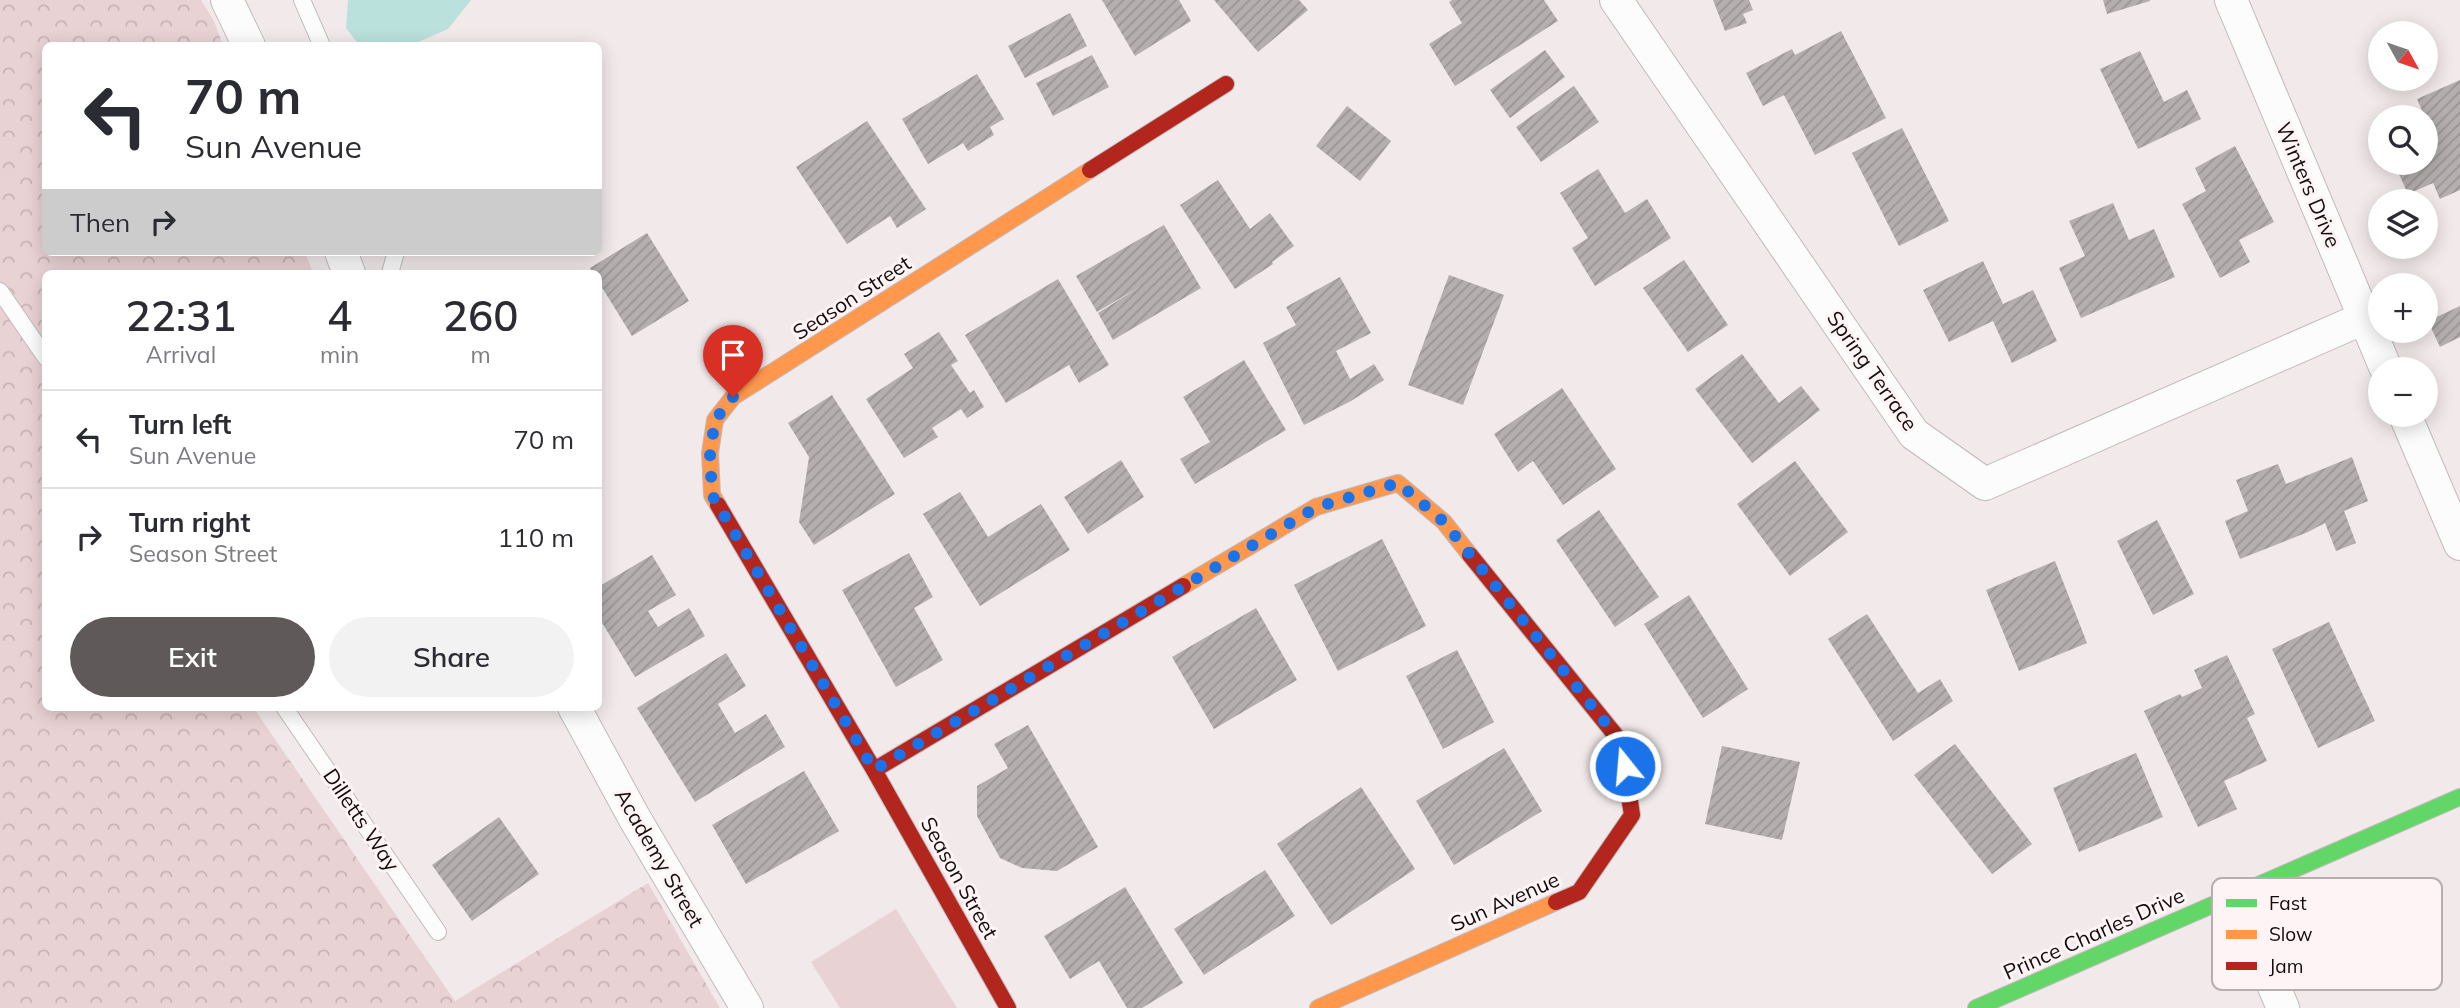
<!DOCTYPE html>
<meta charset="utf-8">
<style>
body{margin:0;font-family:Mulish,sans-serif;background:#f2f2f3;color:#2b2b33;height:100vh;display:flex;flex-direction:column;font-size:26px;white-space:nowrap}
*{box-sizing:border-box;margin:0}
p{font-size:23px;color:#7c7c81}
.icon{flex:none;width:38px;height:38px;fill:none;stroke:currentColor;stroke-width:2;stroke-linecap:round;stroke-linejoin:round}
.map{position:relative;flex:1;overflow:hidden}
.panel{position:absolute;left:42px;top:270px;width:560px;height:441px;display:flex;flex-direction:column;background:#fff;border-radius:10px;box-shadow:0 4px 18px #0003}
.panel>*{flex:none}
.hud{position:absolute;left:42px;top:42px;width:560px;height:214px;border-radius:10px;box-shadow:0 4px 18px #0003;background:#fff;color:#2b2b33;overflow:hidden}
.needle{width:46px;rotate:130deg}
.controls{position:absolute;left:2368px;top:21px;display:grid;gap:14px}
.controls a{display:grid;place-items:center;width:70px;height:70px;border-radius:50%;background:#fff;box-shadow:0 4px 18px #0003;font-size:35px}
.pin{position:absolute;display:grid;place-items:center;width:60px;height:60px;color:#fff;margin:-72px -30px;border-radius:50% 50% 50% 0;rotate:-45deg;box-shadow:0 0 7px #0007}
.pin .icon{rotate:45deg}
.me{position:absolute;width:77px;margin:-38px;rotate:343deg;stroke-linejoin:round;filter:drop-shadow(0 0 5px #0008)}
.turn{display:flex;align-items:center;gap:24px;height:147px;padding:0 28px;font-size:32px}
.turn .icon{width:91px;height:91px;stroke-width:2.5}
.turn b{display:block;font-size:49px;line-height:60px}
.then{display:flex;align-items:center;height:66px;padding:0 28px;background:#0003;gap:14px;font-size:26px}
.eta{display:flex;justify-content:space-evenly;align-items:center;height:119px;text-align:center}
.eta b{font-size:42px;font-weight:600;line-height:49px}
.button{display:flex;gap:14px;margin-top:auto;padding:14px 28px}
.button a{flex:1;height:80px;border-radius:42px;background:#60595a;color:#fff;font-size:28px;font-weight:600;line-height:80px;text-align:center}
.button a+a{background:#f2f2f3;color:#2b2b33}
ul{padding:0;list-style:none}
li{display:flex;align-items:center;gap:21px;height:98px;padding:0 28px;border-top:2px solid #e1e1e2}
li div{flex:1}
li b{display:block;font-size:26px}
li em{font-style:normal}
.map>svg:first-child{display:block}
</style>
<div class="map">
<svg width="2460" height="1008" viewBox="0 0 2460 1008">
<defs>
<pattern id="forest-crowns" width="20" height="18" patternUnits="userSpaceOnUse" patternTransform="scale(1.75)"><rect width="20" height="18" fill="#e9d2d4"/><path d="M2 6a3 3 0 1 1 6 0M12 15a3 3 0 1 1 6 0" fill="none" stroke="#c7b3b5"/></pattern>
<pattern id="building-hatch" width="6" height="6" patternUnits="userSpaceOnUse" patternTransform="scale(1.75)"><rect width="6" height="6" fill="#b4aeae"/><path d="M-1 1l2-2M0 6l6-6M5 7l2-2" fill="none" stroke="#9a9494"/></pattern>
</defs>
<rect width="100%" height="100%" fill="#f2e9ea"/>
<!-- forest -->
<path fill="url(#forest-crowns)" d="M 0,0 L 201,0 L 214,21 L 223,45 L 46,46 L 46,252 L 305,252 L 313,273 L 46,273 L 46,707 L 253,707 L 455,1001 L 648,883 L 720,1008 L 0,1008 Z"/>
<!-- garden -->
<path fill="#e9d2d4" d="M 896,909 L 957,1008 L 840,1008 L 811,962 Z"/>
<!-- water -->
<path fill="#bae1dc" d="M 348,0 L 471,0 L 448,29 L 411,45 L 359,45 L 346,28 Z"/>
<!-- building -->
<path fill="url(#building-hatch)" d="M 1102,0 L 1179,0 L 1191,21 L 1135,56 Z
M 1214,0 L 1299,0 L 1308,10 L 1258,52 Z
M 1452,0 L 1544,0 L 1558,21 L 1455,86 L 1429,44 L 1462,23 L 1449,2 Z
M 1713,0 L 1749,0 L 1753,10 L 1743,14 L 1747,23 L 1725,31 Z
M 2103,0 L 2150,0 L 2150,1 L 2107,14 Z
M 1070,13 L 1087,46 L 1025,78 L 1008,46 Z
M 1841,31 L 1886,118 L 1815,155 L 1784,95 L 1763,106 L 1746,73 L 1792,49 L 1795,55 Z
M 1545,50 L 1565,77 L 1510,118 L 1490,90 Z
M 2140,51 L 2164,102 L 2187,90 L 2201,119 L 2138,149 L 2100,69 Z
M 1092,55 L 1109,87 L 1053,116 L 1036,83 Z
M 977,74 L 1004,119 L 990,127 L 994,135 L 968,151 L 963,143 L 928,164 L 902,119 Z
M 2460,80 L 2460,190 L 2440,199 L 2433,183 L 2408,194 L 2394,163 L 2426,163 L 2426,131 L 2430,129 L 2417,99 Z
M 1574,86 L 1599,122 L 1541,162 L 1516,127 Z
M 1347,106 L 1391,141 L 1360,181 L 1316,146 Z
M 867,121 L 926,209 L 897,228 L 890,216 L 847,244 L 796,167 Z
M 1902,128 L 1949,221 L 1899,246 L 1852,153 Z
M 2235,146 L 2274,222 L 2239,240 L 2250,262 L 2220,278 L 2182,204 L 2206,191 L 2195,168 Z
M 1598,169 L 1625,213 L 1647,199 L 1671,238 L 1595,286 L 1572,248 L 1588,238 L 1560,193 Z
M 1218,180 L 1250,229 L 1270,213 L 1294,246 L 1272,262 L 1273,264 L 1235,289 L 1180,205 Z
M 2113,203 L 2129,240 L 2154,229 L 2175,277 L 2081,318 L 2059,268 L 2085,256 L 2069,221 Z
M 1164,225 L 1201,288 L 1113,340 L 1098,313 L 1141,286 L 1097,312 L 1076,276 Z
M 647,233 L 689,301 L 632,336 L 598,281 L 598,273 L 593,273 L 590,268 Z
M 1684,260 L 1728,325 L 1688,352 L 1643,288 Z
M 1983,261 L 2003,304 L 2033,290 L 2057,341 L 2012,363 L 1993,321 L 1949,342 L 1923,290 Z
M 1449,275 L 1504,295 L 1463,405 L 1408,385 Z
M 1340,277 L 1371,333 L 1336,351 L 1350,379 L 1374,364 L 1384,380 L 1351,401 L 1304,425 L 1263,343 L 1296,325 L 1286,307 Z
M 1058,279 L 1109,365 L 1079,383 L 1069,365 L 1006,403 L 965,335 Z
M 2460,306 L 2460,337 L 2440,347 L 2428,321 Z
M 939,332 L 958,361 L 951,365 L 970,393 L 974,390 L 984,407 L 967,418 L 961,409 L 932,428 L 938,437 L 904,458 L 866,399 L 913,368 L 904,354 Z
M 1742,354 L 1779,403 L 1801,386 L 1820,410 L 1752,463 L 1695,389 Z
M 1244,360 L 1286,430 L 1195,484 L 1180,459 L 1210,442 L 1183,397 Z
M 1562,388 L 1616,469 L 1563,505 L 1533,461 L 1518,472 L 1494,434 Z
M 832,395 L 895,494 L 814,545 L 799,522 L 809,457 L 788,423 Z
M 2352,457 L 2368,501 L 2344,511 L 2356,543 L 2336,551 L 2325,523 L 2308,532 L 2240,559 L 2225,521 L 2248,511 L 2236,480 L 2278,464 L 2286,484 Z
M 1121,460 L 1144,497 L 1088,534 L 1064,497 Z
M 1795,461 L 1848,532 L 1790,576 L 1737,504 Z
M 960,492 L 988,537 L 1041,504 L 1070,550 L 980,606 L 923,514 Z
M 1599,510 L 1659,597 L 1615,627 L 1556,540 Z
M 2157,520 L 2194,594 L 2153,615 L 2117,541 Z
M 1382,539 L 1426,626 L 1338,671 L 1294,585 Z
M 909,553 L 933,597 L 914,608 L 943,660 L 896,687 L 842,590 Z
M 652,555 L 676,595 L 648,611 L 658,627 L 689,608 L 705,636 L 635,677 L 598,616 L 598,587 Z
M 2055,561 L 2087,643 L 2019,671 L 1986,590 Z
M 1689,595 L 1748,689 L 1703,718 L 1644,624 Z
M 1256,608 L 1297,680 L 1214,729 L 1172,657 Z
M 1867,614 L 1918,693 L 1940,679 L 1953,701 L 1893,741 L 1828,639 Z
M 2329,622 L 2375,721 L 2318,748 L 2272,649 Z
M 1457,650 L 1494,722 L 1443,749 L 1406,676 Z
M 726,653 L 746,686 L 718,704 L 735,733 L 766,714 L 785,747 L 695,802 L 637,708 Z
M 2227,655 L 2255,714 L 2247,718 L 2267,761 L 2224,781 L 2237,809 L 2198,827 L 2144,711 L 2180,694 L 2182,697 L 2202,688 L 2194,670 Z
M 1028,725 L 1098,847 L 1057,871 L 1022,868 L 1000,858 L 977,816 L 977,786 L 1008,768 L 994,744 Z
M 1955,744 L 2032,844 L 1992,874 L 1914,775 Z
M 1722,746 L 1800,762 L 1782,840 L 1705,824 Z
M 1504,748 L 1542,811 L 1454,865 L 1416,801 Z
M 2136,753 L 2163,817 L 2079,852 L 2053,788 Z
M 804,771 L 839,831 L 746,884 L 712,825 Z
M 1361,787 L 1415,869 L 1331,925 L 1277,844 Z
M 499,817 L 539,874 L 472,921 L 432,865 Z
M 1265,870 L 1295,916 L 1204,975 L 1174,929 Z
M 1125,887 L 1183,983 L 1142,1008 L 1127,1008 L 1099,961 L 1070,979 L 1044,936 Z"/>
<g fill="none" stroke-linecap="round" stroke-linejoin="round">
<!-- lane casing -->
<g stroke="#c1babb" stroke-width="18">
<path id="lane" d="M 302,0 L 322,46
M 390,273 L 396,252
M 0,291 L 46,358
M 284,707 L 438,932"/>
</g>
<!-- street casing -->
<g stroke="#c1babb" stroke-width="34">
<path id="street" d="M 227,0 L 249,46
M 1616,0 L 1914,434 L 1985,484 L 2364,318
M 2231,0 L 2386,369
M 341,252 L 349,273
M 2405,415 L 2460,544
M 574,707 L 635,819 L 747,1008
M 2235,895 L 2283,1008"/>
</g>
<!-- fast casing -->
<g stroke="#c1babb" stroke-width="18">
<path id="fast" d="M 1976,1008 L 2460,797"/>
</g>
<!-- slow casing -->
<g stroke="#c1babb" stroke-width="18">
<path id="slow" d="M 718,505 L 712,495 L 710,453 L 715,420 L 733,397 L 1090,170
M 1183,586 L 1316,507 L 1398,483 L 1444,522 L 1470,555
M 1318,1008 L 1556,902"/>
</g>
<!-- jam casing -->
<g stroke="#c1babb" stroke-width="18">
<path id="jam" d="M 1090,170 L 1226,84
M 718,505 L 874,770 L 1008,1008
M 1470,555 L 1621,742 L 1632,815 L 1579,892 L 1556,902
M 874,770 L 1183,586"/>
</g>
<!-- lane -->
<use href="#lane" stroke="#fdfcfc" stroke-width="16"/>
<!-- street -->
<use href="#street" stroke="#fdfcfc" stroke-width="32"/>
<!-- fast -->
<use href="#fast" stroke="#63d668" stroke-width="16"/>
<!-- slow -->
<use href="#slow" stroke="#ff974d" stroke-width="16"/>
<!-- jam -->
<use href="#jam" stroke="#b3261e" stroke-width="16"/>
</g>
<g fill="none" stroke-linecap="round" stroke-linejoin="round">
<!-- route -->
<path stroke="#1a73e8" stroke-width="12" stroke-dasharray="0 21.6" d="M 733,397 L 715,420 L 710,453 L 712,495 L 874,770 L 1317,507 L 1398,483 L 1444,522 L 1621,742 L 1625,766"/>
</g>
<g text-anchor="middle" stroke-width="6" stroke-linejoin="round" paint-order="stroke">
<!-- street labels -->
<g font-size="21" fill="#120c0d" stroke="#fff4f5">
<text transform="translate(2308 185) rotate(67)" y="7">Winters Drive</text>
<text transform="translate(852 298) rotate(-33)" y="7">Season Street</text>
<text transform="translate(1872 371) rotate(55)" y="7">Spring Terrace</text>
<text transform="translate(361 820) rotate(56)" y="7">Dilletts Way</text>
<text transform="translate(659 858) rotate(60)" y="7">Academy Street</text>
<text transform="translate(959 878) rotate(61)" y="7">Season Street</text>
<text transform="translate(1505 902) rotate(-24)" y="7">Sun Avenue</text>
<text transform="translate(2094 934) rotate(-24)" y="7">Prince Charles Drive</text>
</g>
</g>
<!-- legend -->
<rect x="2212" y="878" width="230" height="112" rx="10" fill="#fff4f5" stroke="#b8aeaf" stroke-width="2"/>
<rect x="2226" y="899" width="31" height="8" fill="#63d668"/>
<rect x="2226" y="930" width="31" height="9" fill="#ff974d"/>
<rect x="2226" y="962" width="31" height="8" fill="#b3261e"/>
<g font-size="19" fill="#120c0d">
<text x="2269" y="910">Fast</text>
<text x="2269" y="941">Slow</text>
<text x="2269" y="973">Jam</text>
</g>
</svg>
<div class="controls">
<a><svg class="needle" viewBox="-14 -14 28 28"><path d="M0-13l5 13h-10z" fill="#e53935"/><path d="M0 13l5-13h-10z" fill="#7c7c81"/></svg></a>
<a><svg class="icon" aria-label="search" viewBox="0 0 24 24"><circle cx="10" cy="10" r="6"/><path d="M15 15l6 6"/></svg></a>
<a><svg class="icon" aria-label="layers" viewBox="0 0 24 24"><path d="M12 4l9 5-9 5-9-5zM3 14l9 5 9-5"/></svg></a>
<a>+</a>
<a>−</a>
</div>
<div class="pin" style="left:733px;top:397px;background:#d93025"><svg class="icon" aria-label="arrive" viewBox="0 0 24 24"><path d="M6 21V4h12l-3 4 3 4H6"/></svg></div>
<svg class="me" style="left:1625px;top:766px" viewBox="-20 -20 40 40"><circle r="17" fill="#1a73e8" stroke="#fff" stroke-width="3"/><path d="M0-11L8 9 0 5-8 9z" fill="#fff"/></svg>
<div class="hud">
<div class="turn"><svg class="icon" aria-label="left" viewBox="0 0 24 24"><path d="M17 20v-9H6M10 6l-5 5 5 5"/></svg><div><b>70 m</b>Sun Avenue</div></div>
<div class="then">Then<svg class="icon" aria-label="right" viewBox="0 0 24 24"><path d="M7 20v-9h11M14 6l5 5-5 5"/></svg></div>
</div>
<section class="panel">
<div class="eta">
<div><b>22:31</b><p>Arrival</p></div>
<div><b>4</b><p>min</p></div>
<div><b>260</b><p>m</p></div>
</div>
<ul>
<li><svg class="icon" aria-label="left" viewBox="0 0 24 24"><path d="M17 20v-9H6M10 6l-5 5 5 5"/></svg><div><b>Turn left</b><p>Sun Avenue</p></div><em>70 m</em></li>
<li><svg class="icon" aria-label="right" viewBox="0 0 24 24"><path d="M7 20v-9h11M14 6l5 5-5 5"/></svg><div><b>Turn right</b><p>Season Street</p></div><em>110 m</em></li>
</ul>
<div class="button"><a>Exit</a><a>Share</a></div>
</section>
</div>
